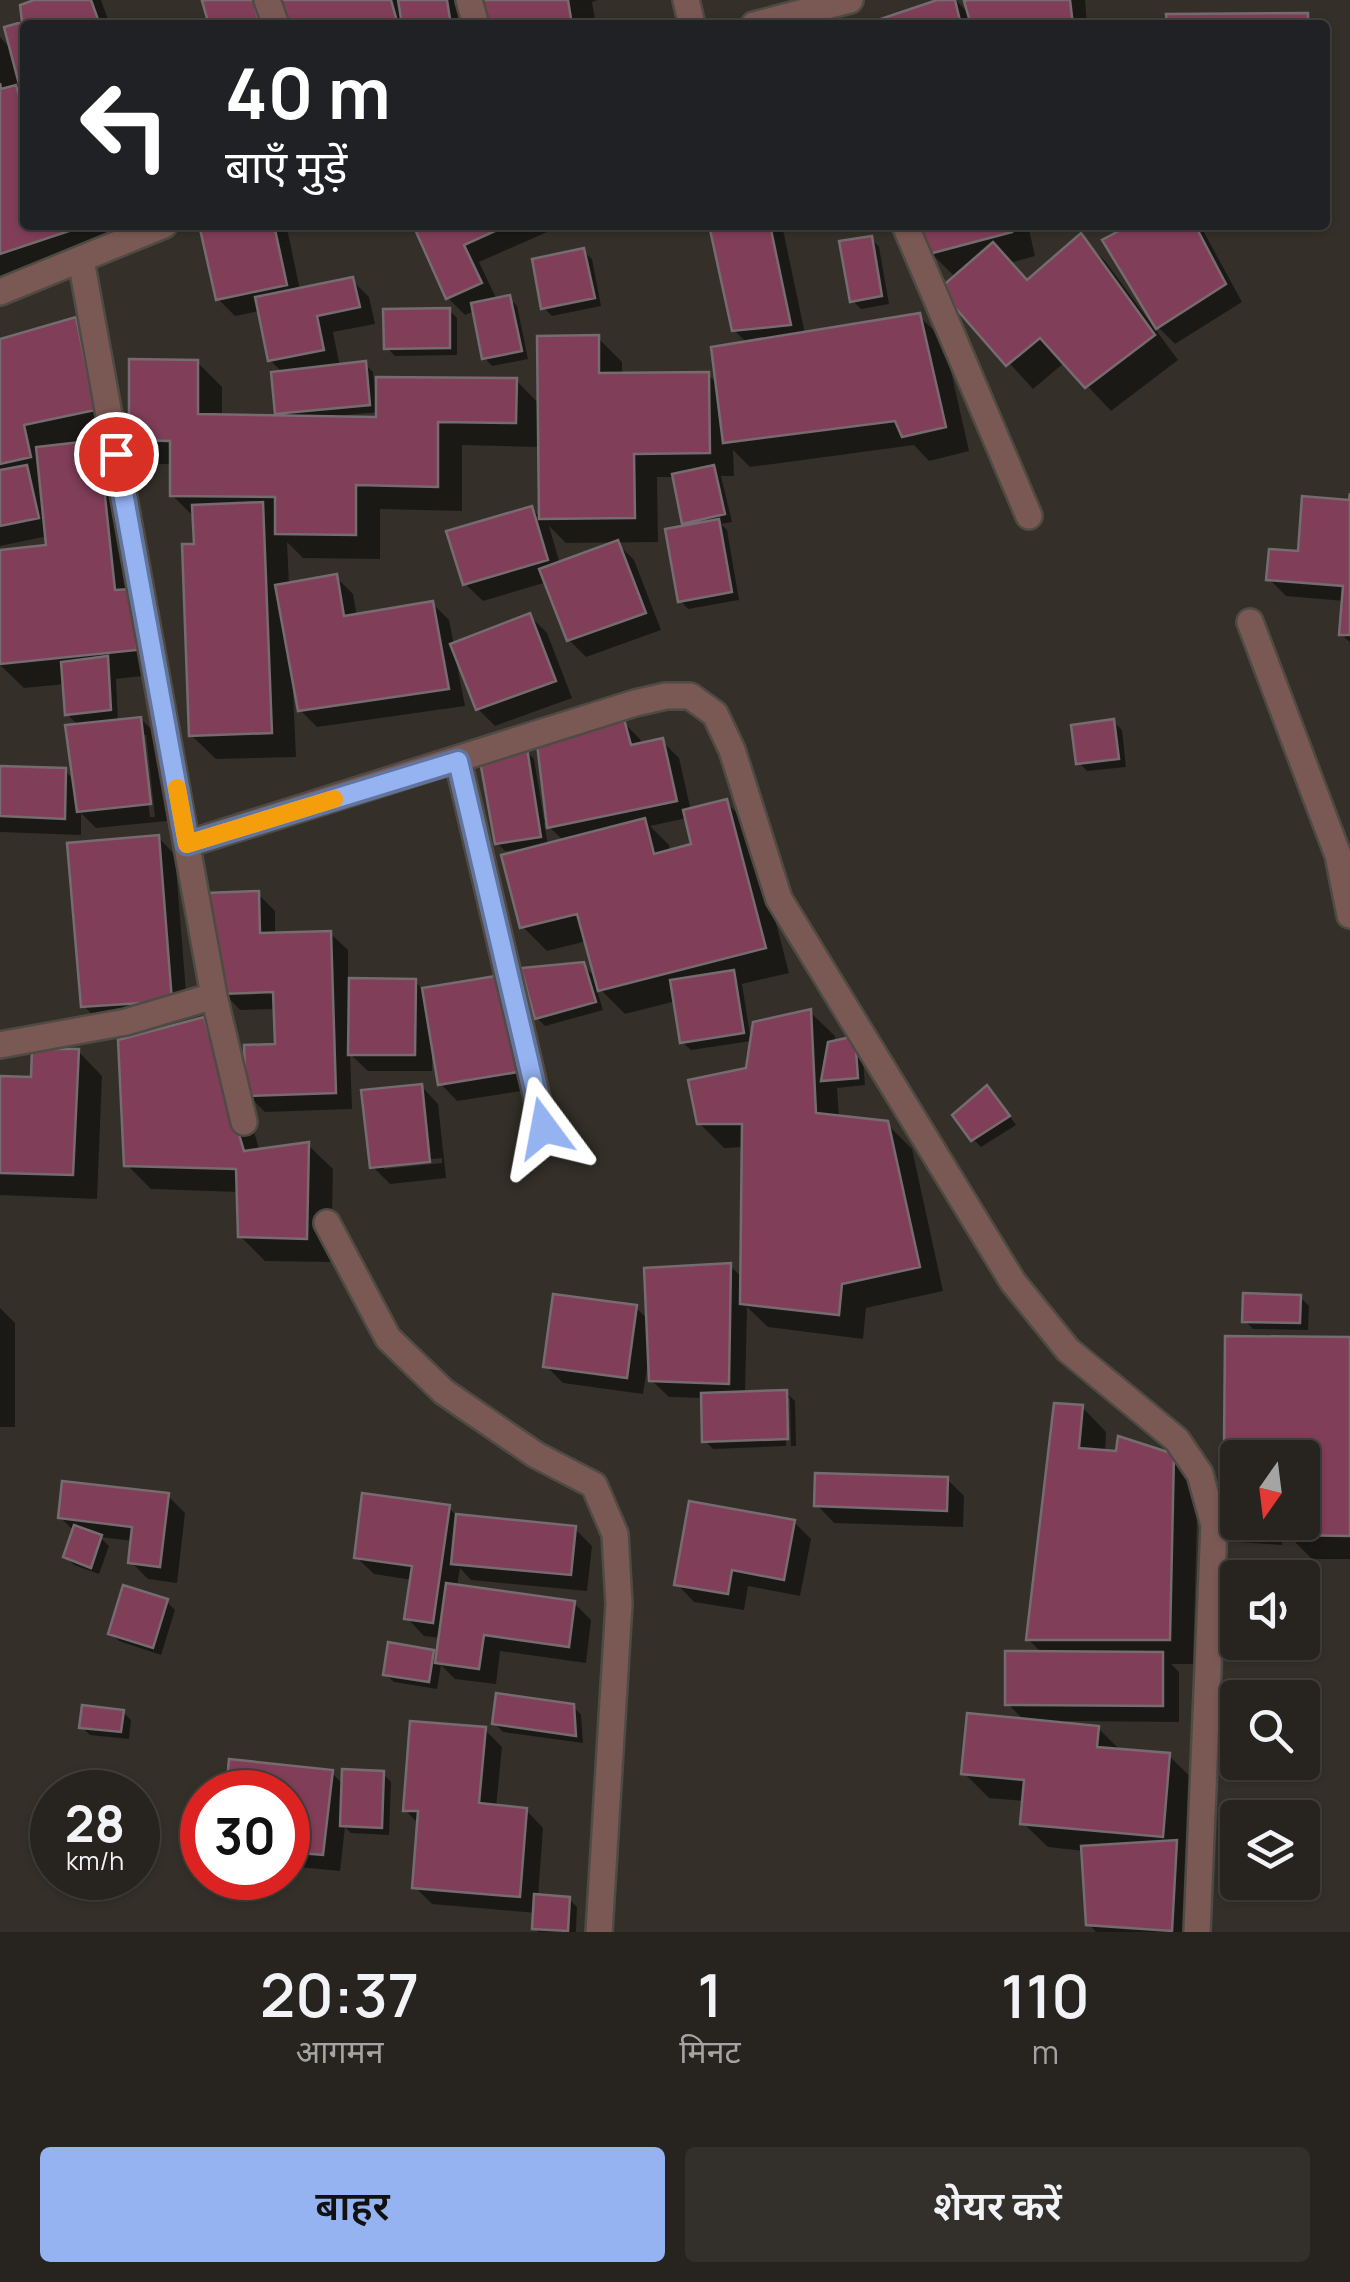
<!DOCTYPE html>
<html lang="hi">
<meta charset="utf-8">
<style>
body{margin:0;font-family:Manrope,"Noto Sans Devanagari",sans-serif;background:#33302c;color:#f1f3f6;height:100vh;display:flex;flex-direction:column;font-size:38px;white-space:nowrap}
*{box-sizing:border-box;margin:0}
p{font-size:32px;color:#a4a4a4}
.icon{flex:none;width:55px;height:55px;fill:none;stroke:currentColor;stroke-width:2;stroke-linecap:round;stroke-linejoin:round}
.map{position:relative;height:1932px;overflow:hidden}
.drawer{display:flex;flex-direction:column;background:#27241f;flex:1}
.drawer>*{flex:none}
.top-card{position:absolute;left:20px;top:20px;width:1310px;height:210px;border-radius:10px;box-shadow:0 2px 8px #0004,0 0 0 2px #43413d;background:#202124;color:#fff;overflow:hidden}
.needle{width:65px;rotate:194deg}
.controls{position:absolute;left:1220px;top:1440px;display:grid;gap:20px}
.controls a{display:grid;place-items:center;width:100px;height:100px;border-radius:10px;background:#27241f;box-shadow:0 2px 8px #0004,0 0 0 2px #43413d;font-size:50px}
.speed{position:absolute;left:30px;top:1770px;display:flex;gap:20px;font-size:50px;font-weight:700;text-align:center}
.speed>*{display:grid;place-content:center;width:130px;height:130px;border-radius:50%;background:#27241f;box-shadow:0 2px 8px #0004,0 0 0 2px #43413d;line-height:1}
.speed small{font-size:25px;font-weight:400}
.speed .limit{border:15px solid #d22;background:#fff;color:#111}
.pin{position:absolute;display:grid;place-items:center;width:85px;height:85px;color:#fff;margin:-42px;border:5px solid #fff;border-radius:50%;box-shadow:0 2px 10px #0007}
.me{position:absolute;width:110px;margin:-55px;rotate:347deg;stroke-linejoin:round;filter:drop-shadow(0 0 8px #0008)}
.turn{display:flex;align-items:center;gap:35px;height:210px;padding:0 40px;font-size:45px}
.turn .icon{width:130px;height:130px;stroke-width:2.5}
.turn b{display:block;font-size:70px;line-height:85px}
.eta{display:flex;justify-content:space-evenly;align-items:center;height:170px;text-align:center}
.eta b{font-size:60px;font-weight:600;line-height:70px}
.primary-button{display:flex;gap:20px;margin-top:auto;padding:20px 40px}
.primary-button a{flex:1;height:115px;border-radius:10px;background:#95b2f1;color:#111;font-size:40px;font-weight:600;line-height:115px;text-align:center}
.primary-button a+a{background:#33302c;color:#f1f3f6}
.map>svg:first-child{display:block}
</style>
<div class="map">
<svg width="1350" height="1932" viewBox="0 0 1350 1932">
<rect width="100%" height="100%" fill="#343029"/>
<!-- shadow -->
<path fill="#0007" fill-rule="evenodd" d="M 41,0 L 101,0 L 110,25 L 25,25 L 25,225 L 158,225 L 0,286 L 0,37 L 12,50 L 25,24 Z
M 275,0 L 460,0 L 464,25 L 284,25 Z
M 484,0 L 598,0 L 592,2 L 596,25 L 490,25 Z
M 945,0 L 956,0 L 970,15 L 978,0 L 1085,0 L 1087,25 L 866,25 Z
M 163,18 L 170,25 L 132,25 Z
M 232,225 L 280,225 L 288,233 L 300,290 L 352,280 L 369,297 L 375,324 L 333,332 L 340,367 L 365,364 L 373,372 L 375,391 L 516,380 L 540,405 L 598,338 L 622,362 L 622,375 L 708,375 L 718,384 L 748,344 L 734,330 L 712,225 L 782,225 L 805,334 L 919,316 L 944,340 L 969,451 L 929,461 L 914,445 L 750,467 L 733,450 L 734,476 L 721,476 L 732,522 L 721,524 L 727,530 L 739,600 L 688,609 L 680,600 L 689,527 L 684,522 L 675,477 L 657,477 L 658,542 L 566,543 L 549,526 L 560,564 L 617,543 L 634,560 L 661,630 L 586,657 L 569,640 L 547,582 L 483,601 L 465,584 L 532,509 L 541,518 L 540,447 L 462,445 L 462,511 L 380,509 L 380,559 L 303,558 L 287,542 L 289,585 L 336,577 L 353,594 L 357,617 L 432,603 L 449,620 L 454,645 L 530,616 L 547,633 L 572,698 L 495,726 L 478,709 L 456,660 L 465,706 L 317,727 L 300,710 L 296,690 L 293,691 L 296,757 L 216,759 L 191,735 L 195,518 L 172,495 L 173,464 L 156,464 L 131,439 L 197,362 L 222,387 L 222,417 L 283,418 L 277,412 L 283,373 L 270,360 L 260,311 L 235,316 L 218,299 ZM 379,412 L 378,419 L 347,419 L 346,415 Z
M 416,225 L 563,225 L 479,262 L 497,300 L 509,298 L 517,306 L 528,359 L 492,366 L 484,357 L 475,311 L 465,315 L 448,298 Z
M 918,225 L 1028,225 L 1035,256 L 1010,263 L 1028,282 L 1080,236 L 1105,261 L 1178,360 L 1111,411 L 1065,362 L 1033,389 L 943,290 L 956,278 L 931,253 Z
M 1135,225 L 1200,225 L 1242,302 L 1175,344 L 1158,327 Z
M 871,238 L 879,247 L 889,304 L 861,309 L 853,301 Z
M 583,251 L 592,259 L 601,306 L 552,316 L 544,308 Z
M 449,310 L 457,318 L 457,355 L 395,356 L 387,348 Z
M 75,319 L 100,344 L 118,434 L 94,439 L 123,468 L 160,674 L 116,679 L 118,722 L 141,719 L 158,736 L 167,821 L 96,828 L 81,813 L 81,835 L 0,832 L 0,768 L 65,771 L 75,781 L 79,726 L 67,714 L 65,684 L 24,688 L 0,665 L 0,553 L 49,548 L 48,536 L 0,546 L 0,341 ZM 141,735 L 146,735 L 155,817 L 150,817 Z
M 1350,503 L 1350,642 L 1341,634 L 1344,601 L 1286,596 L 1269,579 L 1300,553 Z
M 1113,721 L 1122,730 L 1126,767 L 1087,771 L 1079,763 Z
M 623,722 L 640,739 L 642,745 L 662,741 L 679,758 L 691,811 L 726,802 L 751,827 L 789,973 L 742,984 L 751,1041 L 691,1050 L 682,1042 L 676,1001 L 625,1014 L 595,984 L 603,1010 L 545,1026 L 537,1018 L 583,965 L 597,979 L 587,941 L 547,951 L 523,927 L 521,849 L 505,851 L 497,843 L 526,751 L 534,759 L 544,820 L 548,819 ZM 687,818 L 694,846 L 670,852 L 669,845 L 650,826 ZM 544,822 L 564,841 L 548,845 Z
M 158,837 L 175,855 L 188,1017 L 101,1024 L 84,1006 Z
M 258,894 L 275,911 L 275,935 L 330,933 L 348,950 L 348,981 L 415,982 L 424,990 L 501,978 L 533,1089 L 457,1101 L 440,1083 L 435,1052 L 432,1052 L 432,1071 L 368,1071 L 350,1054 L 352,1109 L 265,1112 L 248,1095 L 277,1046 L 276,1009 L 240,1010 L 223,992 Z
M 810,1012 L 835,1036 L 835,1043 L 862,1047 L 865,1085 L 837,1088 L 839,1118 L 887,1124 L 912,1149 L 943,1291 L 866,1308 L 863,1339 L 768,1327 L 747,1307 L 745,1394 L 786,1393 L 795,1401 L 796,1446 L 791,1446 L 790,1398 L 785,1398 L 786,1446 L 713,1449 L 705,1441 L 704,1398 L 669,1397 L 651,1380 L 650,1362 L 648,1362 L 643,1394 L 563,1383 L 546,1366 L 636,1308 L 649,1320 L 730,1266 L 743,1278 L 744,1147 L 724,1148 L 699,1123 L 748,1070 Z
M 204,1020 L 228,1044 L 260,1152 L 308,1145 L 333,1169 L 331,1262 L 265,1261 L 240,1236 L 239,1192 L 151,1189 L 126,1164 Z
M 78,1051 L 102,1076 L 97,1199 L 0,1195 L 0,1079 L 33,1080 Z
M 421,1086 L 438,1104 L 446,1178 L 390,1184 L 373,1167 ZM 442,1158 L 442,1163 L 384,1169 L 384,1164 Z
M 995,1096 L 1016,1125 L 981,1147 L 973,1139 Z
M 1300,1297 L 1309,1306 L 1308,1330 L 1253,1329 L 1245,1321 Z
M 0,1308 L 15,1323 L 15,1427 L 0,1427 Z
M 1350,1339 L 1350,1559 L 1312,1559 L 1283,1530 L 1282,1545 L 1237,1542 L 1229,1533 L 1238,1522 L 1302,1522 L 1302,1458 L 1238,1458 L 1226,1446 Z
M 1082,1407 L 1106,1432 L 1105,1453 L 1173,1456 L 1198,1481 L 1193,1664 L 1171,1664 L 1179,1672 L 1179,1722 L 1065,1721 L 1065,1725 L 1098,1728 L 1121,1751 L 1169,1756 L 1194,1780 L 1187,1854 L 1193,1860 L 1189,1932 L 1096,1932 L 1089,1924 L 1084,1851 L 1048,1847 L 1023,1823 L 1025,1801 L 989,1798 L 964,1773 L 1025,1721 L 1008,1704 L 1043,1654 L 1029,1640 Z
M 947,1479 L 964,1496 L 963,1527 L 834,1523 L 817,1505 Z
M 168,1496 L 185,1513 L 177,1583 L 148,1579 L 131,1562 L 133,1541 L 100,1537 L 109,1546 L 99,1574 L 74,1565 L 66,1557 L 74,1531 L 60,1517 Z
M 448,1507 L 458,1517 L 574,1528 L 592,1546 L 587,1591 L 471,1580 L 460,1568 L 457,1587 L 574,1603 L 591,1620 L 586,1663 L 500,1651 L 496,1684 L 455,1679 L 441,1665 L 437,1689 L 394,1682 L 385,1674 L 433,1652 L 438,1657 L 441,1638 L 424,1636 L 407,1618 L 412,1580 L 374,1574 L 356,1557 Z
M 794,1522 L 811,1539 L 800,1596 L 748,1586 L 744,1610 L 694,1602 L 677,1584 Z
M 166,1601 L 175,1610 L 161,1655 L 119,1641 L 110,1633 Z
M 573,1706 L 581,1715 L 583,1743 L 503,1732 L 495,1724 Z
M 123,1712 L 131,1720 L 129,1739 L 90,1735 L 82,1727 Z
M 484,1729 L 502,1747 L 496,1808 L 526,1810 L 543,1828 L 538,1897 L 569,1899 L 577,1907 L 576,1932 L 538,1932 L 535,1928 L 536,1913 L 432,1904 L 415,1887 L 419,1824 L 405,1810 Z
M 232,1762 L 332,1773 L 344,1785 L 383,1774 L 391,1782 L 389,1835 L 351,1833 L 345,1827 L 340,1871 L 288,1866 L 288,1792 L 228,1792 Z"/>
<!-- building -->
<path fill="#813e59" stroke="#766b6f" stroke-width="2.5" d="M 34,0 L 91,0 L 100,25 L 25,25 L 25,107 L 4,27 L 22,22 L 20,5 Z
M 206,0 L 253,0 L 260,25 L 209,25 L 202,1 Z
M 273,0 L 391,0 L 398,25 L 282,25 Z
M 398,0 L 447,0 L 451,25 L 402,25 Z
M 482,0 L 568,0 L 572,25 L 487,25 Z
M 937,0 L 955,0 L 961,25 L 863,25 Z
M 969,0 L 1070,0 L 1073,25 L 971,25 L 964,1 Z
M 1308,13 L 1308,25 L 1167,25 L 1166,14 Z
M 0,83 L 1,89 L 16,85 L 25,117 L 25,225 L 87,225 L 0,254 Z
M 220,225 L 274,225 L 287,285 L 216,300 L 200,229 Z
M 413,225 L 508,225 L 464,245 L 482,283 L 446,299 Z
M 709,225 L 770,225 L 791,325 L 732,331 Z
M 916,225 L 1011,225 L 1012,232 L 929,254 Z
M 1130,225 L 1195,225 L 1226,284 L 1156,329 L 1102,240 Z
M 1081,233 L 1155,335 L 1085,388 L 1040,338 L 1006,366 L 939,289 L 993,242 L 1027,280 Z
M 872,236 L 882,296 L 850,302 L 839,241 Z
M 584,248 L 595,298 L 541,309 L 532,259 Z
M 353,277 L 360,307 L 317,316 L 324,350 L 268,361 L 255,297 Z
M 510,295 L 522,351 L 482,359 L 471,303 Z
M 450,308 L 450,348 L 384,349 L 383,309 Z
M 920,313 L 946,427 L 902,437 L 895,421 L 723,443 L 711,347 Z
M 76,317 L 95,410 L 24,425 L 31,457 L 0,464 L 0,339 Z
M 599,335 L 599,373 L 709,372 L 710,453 L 634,454 L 635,518 L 539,519 L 537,336 Z
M 129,359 L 198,360 L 198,414 L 376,417 L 376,377 L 517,378 L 516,423 L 438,422 L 438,487 L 356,485 L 356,535 L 275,534 L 275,497 L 170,496 L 170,441 L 129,440 Z
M 366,361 L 370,405 L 275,414 L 271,372 Z
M 99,440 L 115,590 L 131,589 L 137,650 L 0,664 L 0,550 L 46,545 L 36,447 Z
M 27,465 L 39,518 L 0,526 L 0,470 Z
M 714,465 L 725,514 L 682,524 L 672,474 Z
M 1350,493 L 1350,635 L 1339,635 L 1343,586 L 1266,580 L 1269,549 L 1298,551 L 1302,496 L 1349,500 Z
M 263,502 L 272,733 L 189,736 L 182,544 L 194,544 L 192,505 Z
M 532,506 L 548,560 L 463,585 L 446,531 Z
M 719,519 L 732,592 L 678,602 L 665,529 Z
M 618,540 L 646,613 L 567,641 L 539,569 Z
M 337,574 L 344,616 L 433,601 L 449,689 L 298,711 L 275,585 Z
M 530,613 L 556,681 L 476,710 L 450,644 Z
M 108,656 L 111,710 L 65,715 L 61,662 Z
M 141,717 L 151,804 L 77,812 L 65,725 Z
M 624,719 L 631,745 L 663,738 L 677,801 L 547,828 L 537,744 Z
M 1114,719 L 1119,759 L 1076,764 L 1071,725 Z
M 527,748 L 541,837 L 495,844 L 480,761 Z
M 0,766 L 66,768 L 65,819 L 0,816 Z
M 727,799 L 766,948 L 598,991 L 577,914 L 520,928 L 501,855 L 645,818 L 654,854 L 691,844 L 683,810 Z
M 159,835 L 172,1001 L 81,1007 L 67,843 Z
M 259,891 L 260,933 L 331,931 L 336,1093 L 246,1096 L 244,1045 L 275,1044 L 273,992 L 221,994 L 206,893 Z
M 584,962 L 596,1002 L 535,1019 L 521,968 Z
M 734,970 L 744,1033 L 680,1043 L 670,980 Z
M 502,975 L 518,1072 L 438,1085 L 422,988 Z
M 349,978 L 416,979 L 415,1055 L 348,1055 Z
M 811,1009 L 816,1113 L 888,1121 L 920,1267 L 842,1284 L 839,1315 L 740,1304 L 742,1124 L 697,1124 L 688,1080 L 746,1068 L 753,1022 Z
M 204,1017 L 244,1151 L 309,1142 L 307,1239 L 238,1237 L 236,1169 L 124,1166 L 118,1040 Z
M 855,1036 L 858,1078 L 821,1081 L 828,1042 Z
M 32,1049 L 79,1049 L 73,1175 L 0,1173 L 0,1076 L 31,1077 Z
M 422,1084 L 430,1162 L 370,1168 L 361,1090 Z
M 987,1085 L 1010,1116 L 971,1141 L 952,1115 Z
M 731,1263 L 729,1384 L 649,1381 L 644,1268 Z
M 1243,1293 L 1301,1295 L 1300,1323 L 1242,1322 Z
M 553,1294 L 637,1305 L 627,1378 L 543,1367 Z
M 1225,1336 L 1350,1337 L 1350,1536 L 1285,1535 L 1285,1522 L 1302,1522 L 1302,1458 L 1286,1458 L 1286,1448 L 1224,1447 Z
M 787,1390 L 788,1439 L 702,1442 L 701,1393 Z
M 1054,1403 L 1083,1405 L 1079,1448 L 1116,1451 L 1118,1436 L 1174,1454 L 1170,1640 L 1026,1640 Z
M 1220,1454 L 1238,1458 L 1238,1522 L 1276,1522 L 1275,1538 L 1227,1534 Z
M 815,1473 L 948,1477 L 947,1511 L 814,1506 Z
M 62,1481 L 169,1493 L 160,1567 L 128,1563 L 132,1527 L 58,1518 Z
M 362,1493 L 450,1505 L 433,1623 L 404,1619 L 412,1566 L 354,1558 Z
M 689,1501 L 795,1520 L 784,1580 L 732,1570 L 728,1594 L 674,1585 Z
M 456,1514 L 576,1526 L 571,1575 L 451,1564 Z
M 74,1525 L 102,1535 L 91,1568 L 63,1557 Z
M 446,1583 L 575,1601 L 569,1647 L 484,1635 L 479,1669 L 435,1663 Z
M 123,1585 L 168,1599 L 153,1648 L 108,1634 Z
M 388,1642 L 434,1650 L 429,1682 L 383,1675 Z
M 1005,1651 L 1163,1652 L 1163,1706 L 1005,1705 Z
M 496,1693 L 574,1704 L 576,1736 L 492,1724 Z
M 82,1705 L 124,1710 L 121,1732 L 79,1728 Z
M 967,1713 L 1099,1726 L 1097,1747 L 1170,1753 L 1163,1837 L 1020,1824 L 1024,1780 L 961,1774 Z
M 410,1721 L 486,1727 L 479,1803 L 527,1808 L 520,1897 L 412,1888 L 418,1811 L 403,1811 Z
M 229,1759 L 333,1770 L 323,1855 L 288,1852 L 288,1792 L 226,1792 Z
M 342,1769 L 384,1771 L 382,1828 L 340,1826 Z
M 1177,1840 L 1172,1931 L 1086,1925 L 1081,1846 Z
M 534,1894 L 570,1897 L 568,1931 L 532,1929 Z"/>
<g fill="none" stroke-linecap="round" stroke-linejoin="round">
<!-- minor casing -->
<g stroke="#4f4b44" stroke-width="30">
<path id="minor" d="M 267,0 L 276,25
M 469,0 L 476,25
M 686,0 L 692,25
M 754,25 L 850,0
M 905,225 L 1029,516
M 81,260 L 214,996 L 244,1122
M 0,292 L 164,225
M 1250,622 L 1338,855 L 1350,915
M 458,761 L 544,1128
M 187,844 L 635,703 L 666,696 L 690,696 L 715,714 L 732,750 L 779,899 L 1013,1282 L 1068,1350 L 1177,1440 L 1200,1474 L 1214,1525 L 1197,1932
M 0,1045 L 126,1022 L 214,996
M 327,1223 L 388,1338 L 444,1392 L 536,1455 L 594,1485 L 615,1534 L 619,1604 L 599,1932"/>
</g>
<!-- minor -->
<use href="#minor" stroke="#7a5955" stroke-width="25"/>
</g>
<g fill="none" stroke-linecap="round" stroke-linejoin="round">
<!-- route casing -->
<g stroke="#61749d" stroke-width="25">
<path id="route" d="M 116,454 L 187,844 L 458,761 L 544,1128"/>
</g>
<!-- route -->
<use href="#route" stroke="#95b2f1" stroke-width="18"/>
<!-- slow -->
<path stroke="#f59e0b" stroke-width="18" d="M 177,788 L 187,844 L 334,799"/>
</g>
</svg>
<div class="controls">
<a><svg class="needle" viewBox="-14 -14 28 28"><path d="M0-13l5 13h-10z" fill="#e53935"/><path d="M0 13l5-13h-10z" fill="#a4a4a4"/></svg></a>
<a><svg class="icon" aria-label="sound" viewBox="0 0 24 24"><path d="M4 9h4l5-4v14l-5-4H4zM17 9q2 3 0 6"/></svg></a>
<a><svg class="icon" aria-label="search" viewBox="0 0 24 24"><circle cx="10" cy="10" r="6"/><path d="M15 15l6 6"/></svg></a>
<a><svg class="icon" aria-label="layers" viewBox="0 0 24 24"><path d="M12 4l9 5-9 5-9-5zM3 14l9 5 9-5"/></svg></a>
</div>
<div class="speed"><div>28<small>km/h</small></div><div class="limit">30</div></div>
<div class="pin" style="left:116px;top:454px;background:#d93025"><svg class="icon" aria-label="arrive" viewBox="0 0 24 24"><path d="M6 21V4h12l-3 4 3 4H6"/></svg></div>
<svg class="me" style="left:544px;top:1128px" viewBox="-20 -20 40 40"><path d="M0-17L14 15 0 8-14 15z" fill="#95b2f1" stroke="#fff" stroke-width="4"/></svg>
<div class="top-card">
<div class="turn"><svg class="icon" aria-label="left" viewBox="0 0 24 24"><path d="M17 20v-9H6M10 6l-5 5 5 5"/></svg><div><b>40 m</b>बाएँ मुड़ें</div></div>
</div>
</div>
<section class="drawer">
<div class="eta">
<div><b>20:37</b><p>आगमन</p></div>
<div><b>1</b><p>मिनट</p></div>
<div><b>110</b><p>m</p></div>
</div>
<div class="primary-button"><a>बाहर</a><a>शेयर करें</a></div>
</section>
